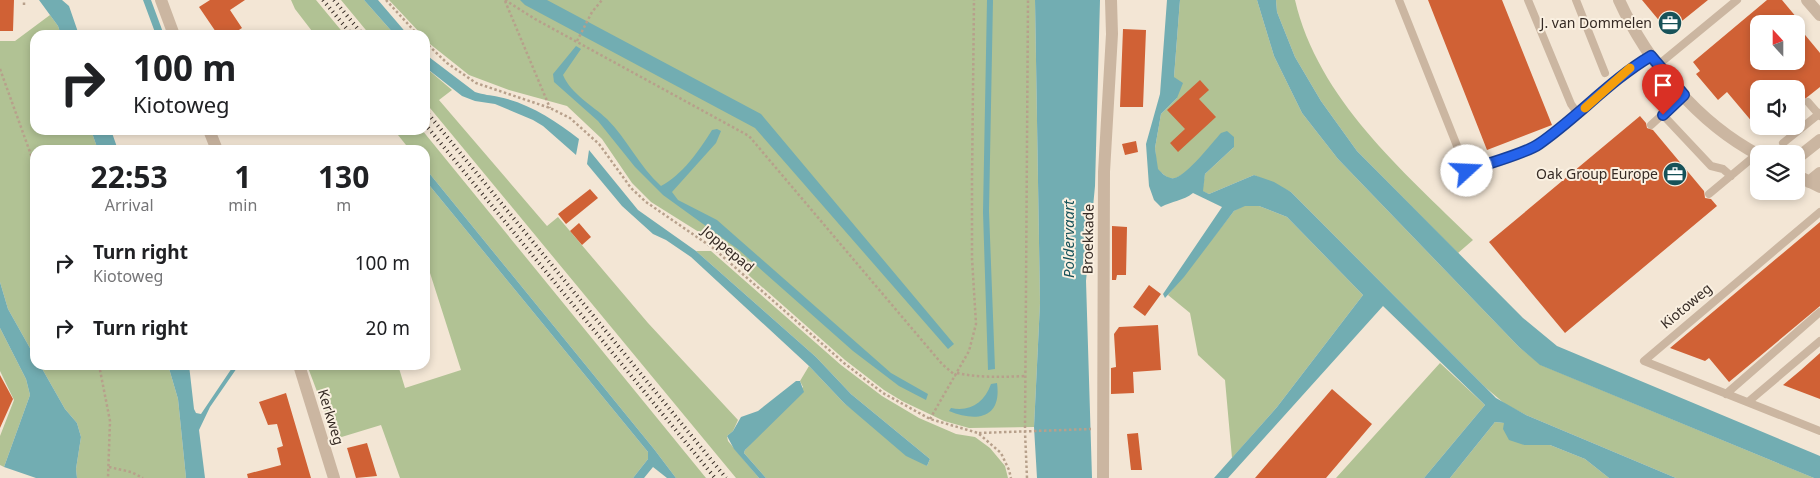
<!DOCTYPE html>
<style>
body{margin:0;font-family:"Noto Sans",sans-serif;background:#f6f6f6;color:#202124;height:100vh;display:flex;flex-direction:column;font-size:19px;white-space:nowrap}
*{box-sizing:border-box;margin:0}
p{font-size:16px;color:#757577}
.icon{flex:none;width:28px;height:28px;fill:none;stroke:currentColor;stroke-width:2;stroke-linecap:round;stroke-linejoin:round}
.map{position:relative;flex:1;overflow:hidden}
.drawer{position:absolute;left:30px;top:145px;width:400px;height:225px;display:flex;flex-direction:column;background:#fff;border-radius:15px;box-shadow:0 2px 8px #0003}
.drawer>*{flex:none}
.banner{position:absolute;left:30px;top:30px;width:400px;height:105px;border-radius:15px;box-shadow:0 2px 8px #0003;background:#fff;color:#202124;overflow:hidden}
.needle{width:32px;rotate:339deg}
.buttons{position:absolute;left:1750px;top:15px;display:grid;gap:10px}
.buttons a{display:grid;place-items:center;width:55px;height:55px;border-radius:10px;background:#fff;box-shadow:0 2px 8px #0003;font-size:25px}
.pin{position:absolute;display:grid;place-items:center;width:42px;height:42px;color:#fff;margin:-51px -21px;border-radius:50% 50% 50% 0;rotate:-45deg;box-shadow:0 0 5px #0007}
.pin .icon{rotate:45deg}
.me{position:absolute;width:55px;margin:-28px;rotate:70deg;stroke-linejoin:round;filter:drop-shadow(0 0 4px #0008)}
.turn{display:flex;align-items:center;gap:18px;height:105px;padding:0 20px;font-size:22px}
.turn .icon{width:65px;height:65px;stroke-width:2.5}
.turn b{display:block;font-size:35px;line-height:42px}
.eta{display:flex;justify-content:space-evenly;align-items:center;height:85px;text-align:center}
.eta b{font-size:30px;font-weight:700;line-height:35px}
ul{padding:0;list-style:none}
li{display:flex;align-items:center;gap:15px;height:65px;padding:0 20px}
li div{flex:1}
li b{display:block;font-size:19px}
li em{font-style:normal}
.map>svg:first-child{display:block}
</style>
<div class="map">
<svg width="1820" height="478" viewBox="0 0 1820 478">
<rect width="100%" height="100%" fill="#f3e6d5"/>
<!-- green -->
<path fill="#b1c294" d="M 291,0 L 316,0 L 345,35 L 315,35 L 295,9 Z
M 341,0 L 364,0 L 395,35 L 370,35 Z
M 389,0 L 1035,0 L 1040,303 L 1034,427 L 969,428 L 944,421 L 902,401 L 884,390 L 845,360 L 702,234 L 651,202 L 632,183 L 602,139 L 567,106 L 509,90 L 469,75 L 430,44 L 425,38 L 425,35 L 422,35 Z
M 1180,0 L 1257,0 L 1274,56 L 1302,113 L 1338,159 L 1519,347 L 1541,365 L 1814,478 L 1676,478 L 1526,415 L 1505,404 L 1485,387 L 1291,192 L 1254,175 L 1209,194 L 1202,191 L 1205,174 L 1234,147 L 1176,178 L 1168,178 L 1157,169 L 1155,148 L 1161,114 L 1177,98 L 1174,77 Z
M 1276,0 L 1295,0 C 1318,99 1403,171 1473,240 L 1458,253 L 1357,151 L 1321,101 L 1295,57 L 1277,12 Z
M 50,15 L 58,26 L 61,35 L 35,35 L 35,130 L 91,130 L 98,150 L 35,150 L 35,357 L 8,309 L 0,282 L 0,41 L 15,41 Z
M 425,67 L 452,90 L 439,100 L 547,226 L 558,217 L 648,323 L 738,420 L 733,431 L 727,436 L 728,441 L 759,478 L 736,478 L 425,102 Z
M 394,130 L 422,130 L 706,478 L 676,478 L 654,449 L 425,168 L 425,150 L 410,150 Z
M 425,180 L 648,452 L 648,459 L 633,478 L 400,478 L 381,425 L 335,439 L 307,365 L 398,365 L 405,388 L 461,370 L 430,273 L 425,274 Z
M 1245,205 L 1259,206 L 1287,217 L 1363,295 L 1277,407 L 1232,458 L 1225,380 L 1198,355 L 1190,313 L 1168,295 L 1234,211 Z
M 696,251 L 711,251 L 841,365 L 882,396 L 919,418 L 956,434 L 975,437 L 990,448 L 1005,466 L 1008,478 L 766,478 L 744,453 L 745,450 L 803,387 L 800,381 L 809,366 L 844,403 L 927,466 L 930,459 L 851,394 L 816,357 Z
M 0,328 L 26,379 L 30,395 L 4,467 L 0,465 L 0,436 L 14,400 L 0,371 Z
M 1440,363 L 1485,405 L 1424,478 L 1336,478 Z
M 40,365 L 168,365 L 178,399 L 186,478 L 77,478 L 76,469 L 81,437 L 77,423 L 65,409 Z
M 1495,422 L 1504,423 L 1524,445 L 1550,445 L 1585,459 L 1609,478 L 1450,478 Z"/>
<!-- water -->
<path fill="#72adb2" d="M 39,0 L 62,0 L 69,6 L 79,35 L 61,35 L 58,26 Z
M 143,0 L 151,0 L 164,35 L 156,35 Z
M 364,0 L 378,0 L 408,35 L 395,35 Z
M 520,0 L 547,0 L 761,114 L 954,344 L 948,349 L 755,128 L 525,5 Z
M 987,0 L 993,0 L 989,211 L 995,369 L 988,370 L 983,212 Z
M 1035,0 L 1100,0 L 1095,186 L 1086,281 L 1092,478 L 1037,478 L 1034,427 L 1040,303 Z
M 1167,0 L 1180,0 L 1174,77 L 1183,83 L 1177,98 L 1161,114 L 1155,148 L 1158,169 C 1163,174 1167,179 1175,178 C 1187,175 1212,143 1221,133 L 1227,131 L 1234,137 L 1234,147 L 1205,174 L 1203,191 L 1209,194 L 1254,175 L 1274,182 L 1291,192 L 1496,398 L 1526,415 L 1676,478 L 1609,478 L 1585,459 L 1550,445 L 1524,445 L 1509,440 L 1503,429 L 1504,423 L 1495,422 L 1450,478 L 1424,478 L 1485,405 L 1383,306 L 1228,478 L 1214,478 L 1277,407 L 1363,295 L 1287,217 L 1259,206 L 1245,206 L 1234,211 L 1184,277 L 1165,298 L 1163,294 L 1222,207 L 1193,193 C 1183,201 1172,201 1161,207 L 1154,200 L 1149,186 L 1146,144 L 1160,94 Z
M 1257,0 L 1276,0 L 1277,12 L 1295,57 L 1321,101 L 1357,151 L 1523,318 L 1557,346 L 1820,456 L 1820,478 L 1814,478 L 1540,365 L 1519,347 L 1338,159 L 1302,113 L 1274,56 Z
M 576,46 L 581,49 L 563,75 C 571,94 592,105 607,119 C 627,139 639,166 661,186 C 682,175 699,151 712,130 L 717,129 L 721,131 L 716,143 L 672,192 L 678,200 L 717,220 L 891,373 L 928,394 L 926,400 L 899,386 L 853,351 L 739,250 L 663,195 L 635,167 L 598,121 L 554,82 L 553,74 Z
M 425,54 L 475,92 C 484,95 490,95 499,97 C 528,103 555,120 579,139 L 576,155 L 543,126 L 533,120 L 495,104 L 475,101 L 462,96 L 425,67 Z
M 91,130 L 111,130 L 118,150 L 98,150 Z
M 589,150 L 638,210 L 696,251 L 816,357 L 851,394 L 930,459 L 927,466 L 906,456 L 844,403 L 809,366 L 691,257 L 666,240 L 653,234 L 622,206 L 587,164 Z
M 425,168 L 654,449 L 676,478 L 667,478 L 653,467 L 644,478 L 633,478 L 648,459 L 648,452 L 425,180 Z
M 0,282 L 8,309 L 35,357 L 35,365 L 40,365 L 65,409 L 77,423 L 81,437 L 76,469 L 77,478 L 36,478 L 4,467 L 30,395 L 26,379 L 0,328 Z
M 168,365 L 189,365 L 194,409 L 196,413 L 201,414 L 234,365 L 239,365 L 210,407 L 199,430 L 205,478 L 186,478 L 178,399 Z
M 796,381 L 800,381 L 804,392 L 745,450 L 744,453 L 766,478 L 759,478 L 734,449 L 727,436 L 733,431 L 741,417 L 758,411 Z
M 997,383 C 1002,419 976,422 949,411 L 951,408 C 970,412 984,403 991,384 Z"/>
<!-- building -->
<path fill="#d06135" d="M 0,0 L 14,0 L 13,31 L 0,31 Z
M 210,0 L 245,0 L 230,10 L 242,28 L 231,35 L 218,35 L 199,7 Z
M 1428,0 L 1502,0 L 1552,125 L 1487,150 Z
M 1642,0 L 1708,0 L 1672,29 L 1665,21 L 1662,24 Z
M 1767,0 L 1782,0 L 1802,24 L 1759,24 L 1759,61 L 1796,61 L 1796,24 L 1820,53 L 1820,87 L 1796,106 L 1796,89 L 1759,89 L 1759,130 L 1727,92 L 1718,100 L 1696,74 L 1700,71 L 1693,62 Z
M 1123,29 L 1146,30 L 1143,107 L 1120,107 Z
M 1200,80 L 1209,90 L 1199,99 L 1216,117 L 1178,152 L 1170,143 L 1185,129 L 1167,110 Z
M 1640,116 L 1646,123 L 1647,128 L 1653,130 L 1704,191 L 1705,198 L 1711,199 L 1717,206 L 1565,333 L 1489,242 Z
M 1136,141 L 1138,152 L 1125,155 L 1122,144 Z
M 590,189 L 598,198 L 566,224 L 558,214 Z
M 1820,222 L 1820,306 L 1729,382 L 1709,358 L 1705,361 L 1670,348 Z
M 579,223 L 591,237 L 582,245 L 570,231 Z
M 1112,226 L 1127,227 L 1126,275 L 1117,275 L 1116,280 L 1112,280 Z
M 1149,285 L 1161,294 L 1145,316 L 1133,307 Z
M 1158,325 L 1161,370 L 1133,372 L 1134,393 L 1111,394 L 1111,368 L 1116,367 L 1114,334 L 1119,327 Z
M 1820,353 L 1820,399 L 1783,385 L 1801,370 Z
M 0,375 L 13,399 L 0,428 Z
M 1332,389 L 1372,424 L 1326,478 L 1255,478 Z
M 286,393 L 311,478 L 248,478 L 247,474 L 281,465 L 277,448 L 283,446 L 277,424 L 268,425 L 259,402 Z
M 1138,433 L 1142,470 L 1131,470 L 1127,434 Z
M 367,443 L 377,476 L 356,478 L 347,448 Z"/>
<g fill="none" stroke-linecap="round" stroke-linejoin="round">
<!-- path -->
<path stroke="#b7a08b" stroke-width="2.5" stroke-dasharray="2.5 2.5" stroke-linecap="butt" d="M 386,0 L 418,35
M 505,0 L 535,19 L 749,136 L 942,364 L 956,376
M 505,1 L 550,108
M 24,5 L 24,0
M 577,41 L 592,12 L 602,0
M 425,42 L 447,63 L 476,83 L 550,108 L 570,118 L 599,144 L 631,188 L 646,202 L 713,248 L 844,363 L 883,393 L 930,419 L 978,433 L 1001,453 L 1009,470 L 1011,478
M 0,69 L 35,166
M 99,365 L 110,421 L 108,478
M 957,373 C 980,378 1002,377 1026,376
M 930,419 L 969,351 L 976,324 L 972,258 L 972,180 L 974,0
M 979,433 L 1091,429
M 109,467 L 131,472 L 143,478
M 1027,478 L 1025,432 L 1028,0"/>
<!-- service -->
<path stroke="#cbb6a1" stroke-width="8" d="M 1399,0 L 1467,171 C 1485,164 1525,154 1539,144 C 1578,117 1610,80 1651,56
M 1528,0 L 1571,104 L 1578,114
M 1576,0 L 1605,73
M 1658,65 L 1737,0
M 1808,102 L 1820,116
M 1663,115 L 1711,166 L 1723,169 L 1731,176
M 1651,125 L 1684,95
M 1783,143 L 1820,113
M 1709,194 L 1757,154
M 1820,212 L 1644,361 L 1820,431
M 1726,394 L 1820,312
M 1748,402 L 1820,341"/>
<!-- minor -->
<path stroke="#cbb6a1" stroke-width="12" d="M 161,0 L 174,35
M 1619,0 C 1647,62 1698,123 1759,155
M 1807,0 L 1820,15
M 209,130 L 217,150
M 1796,159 L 1820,140
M 1796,175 L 1820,187
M 1809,182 L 1820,173
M 299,365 L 334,478
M 1103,478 L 1104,172 L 1112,34 L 1111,0"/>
<!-- rail -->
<path stroke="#352a24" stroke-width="4" stroke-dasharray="1 4" stroke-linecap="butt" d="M 323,0 L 352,35
M 334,0 L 363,35
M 425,110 L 726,478
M 425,124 L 715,478"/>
</g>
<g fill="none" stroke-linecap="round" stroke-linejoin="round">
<!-- route casing -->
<g stroke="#184099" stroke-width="12">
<path id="route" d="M 1467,171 C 1485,164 1525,154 1539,144 C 1578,117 1610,80 1651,56 L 1684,95 L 1663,115"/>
</g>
<!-- route -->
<use href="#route" stroke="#2563eb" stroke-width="9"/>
<!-- slow -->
<path stroke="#f59e0b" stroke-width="9" d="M 1585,108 L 1630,68"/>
</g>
<!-- icons -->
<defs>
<g id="office-disc" transform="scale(1.25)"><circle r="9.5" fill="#175259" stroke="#faf0e1"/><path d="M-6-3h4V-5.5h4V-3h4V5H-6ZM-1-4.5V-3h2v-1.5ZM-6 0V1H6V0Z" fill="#fff"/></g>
</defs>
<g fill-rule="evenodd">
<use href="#office-disc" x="1670" y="23"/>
<use href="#office-disc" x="1675" y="174"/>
</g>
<g text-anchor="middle" stroke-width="4" stroke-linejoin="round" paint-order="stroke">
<!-- poi labels -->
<g font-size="14" fill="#352a24" stroke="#faf0e1" text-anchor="end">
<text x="1652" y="28">J. van Dommelen</text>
<text x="1658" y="179">Oak Group Europe</text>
</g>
<!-- street labels -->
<g font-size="14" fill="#352a24" stroke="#faf0e1">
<text transform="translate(1088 239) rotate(-89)" y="5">Broekkade</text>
<text transform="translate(728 249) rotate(40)" y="5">Joppepad</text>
<text transform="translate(1686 306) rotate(-40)" y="5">Kiotoweg</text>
<text transform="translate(331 417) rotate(73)" y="5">Kerkweg</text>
</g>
<!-- water labels -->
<g font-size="15" font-style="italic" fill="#175259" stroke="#faf0e1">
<text transform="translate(1069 239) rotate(-90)" y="5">Poldervaart</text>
</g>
</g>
</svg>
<div class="buttons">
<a><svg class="needle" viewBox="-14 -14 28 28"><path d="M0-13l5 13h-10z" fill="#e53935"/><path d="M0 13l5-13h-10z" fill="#757577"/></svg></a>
<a><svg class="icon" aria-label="sound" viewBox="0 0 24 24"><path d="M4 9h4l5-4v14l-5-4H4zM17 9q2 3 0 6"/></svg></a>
<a><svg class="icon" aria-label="layers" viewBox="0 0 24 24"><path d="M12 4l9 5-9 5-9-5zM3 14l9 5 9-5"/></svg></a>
</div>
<div class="pin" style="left:1663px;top:115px;background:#d93025"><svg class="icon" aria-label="arrive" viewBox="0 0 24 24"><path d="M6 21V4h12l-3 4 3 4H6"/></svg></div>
<svg class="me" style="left:1467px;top:171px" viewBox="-20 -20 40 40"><circle r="19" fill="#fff"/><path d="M0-13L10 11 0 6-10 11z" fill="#2563eb"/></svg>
<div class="banner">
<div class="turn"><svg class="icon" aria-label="right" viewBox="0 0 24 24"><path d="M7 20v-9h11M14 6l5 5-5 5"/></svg><div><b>100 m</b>Kiotoweg</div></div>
</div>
<section class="drawer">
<div class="eta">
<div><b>22:53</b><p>Arrival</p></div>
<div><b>1</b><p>min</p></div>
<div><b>130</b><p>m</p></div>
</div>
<ul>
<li><svg class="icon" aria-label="right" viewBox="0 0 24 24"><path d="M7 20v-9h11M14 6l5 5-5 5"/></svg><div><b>Turn right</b><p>Kiotoweg</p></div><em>100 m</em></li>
<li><svg class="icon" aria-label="right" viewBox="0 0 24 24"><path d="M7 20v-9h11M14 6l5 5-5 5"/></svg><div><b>Turn right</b></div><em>20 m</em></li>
</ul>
</section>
</div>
